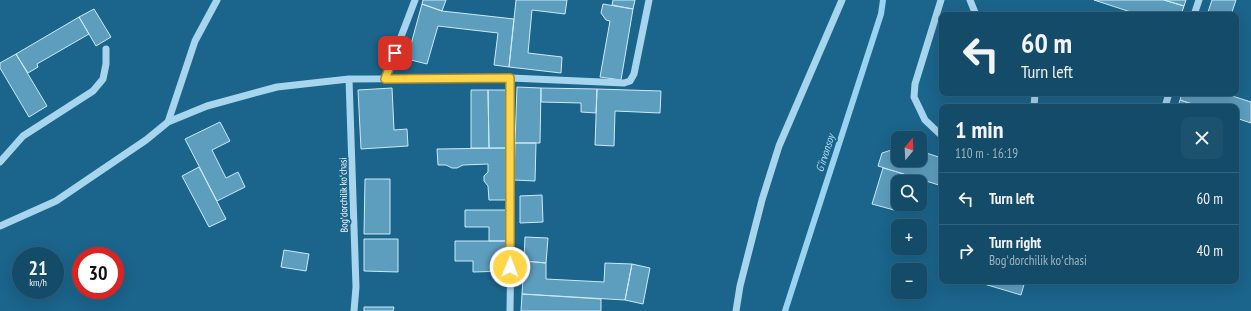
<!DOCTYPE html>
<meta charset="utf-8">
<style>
body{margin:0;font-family:"PT Sans Narrow",sans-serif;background:#1d526e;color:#f1f3f6;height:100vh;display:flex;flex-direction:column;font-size:15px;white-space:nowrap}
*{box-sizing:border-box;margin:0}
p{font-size:13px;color:#9db3c0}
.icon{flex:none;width:22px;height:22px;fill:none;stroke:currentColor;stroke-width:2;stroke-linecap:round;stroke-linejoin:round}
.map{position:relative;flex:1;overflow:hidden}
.panel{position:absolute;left:939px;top:104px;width:300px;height:180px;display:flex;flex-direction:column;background:#144b68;border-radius:8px;box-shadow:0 4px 16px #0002,0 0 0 1px #33637c}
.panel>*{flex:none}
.banner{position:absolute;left:939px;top:12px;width:300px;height:84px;border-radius:8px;box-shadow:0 4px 16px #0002,0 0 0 1px #33637c;background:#144b68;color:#f1f3f6;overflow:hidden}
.needle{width:26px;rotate:18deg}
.tools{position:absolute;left:891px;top:131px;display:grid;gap:8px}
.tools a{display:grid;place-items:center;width:36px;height:36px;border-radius:8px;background:#144b68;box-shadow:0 4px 16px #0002,0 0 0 1px #33637c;font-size:20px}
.speed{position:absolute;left:12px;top:247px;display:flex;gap:8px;font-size:20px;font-weight:700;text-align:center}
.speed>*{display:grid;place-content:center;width:52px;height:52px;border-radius:50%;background:#144b68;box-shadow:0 4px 16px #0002,0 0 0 1px #33637c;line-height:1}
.speed small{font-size:10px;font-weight:400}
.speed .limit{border:6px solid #d22;background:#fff;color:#111}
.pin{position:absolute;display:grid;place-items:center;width:34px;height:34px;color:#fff;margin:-17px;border-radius:8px;box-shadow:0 2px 6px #0006}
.me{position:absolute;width:44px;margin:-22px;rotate:1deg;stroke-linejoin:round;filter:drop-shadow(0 0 3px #0008)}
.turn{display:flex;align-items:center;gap:14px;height:84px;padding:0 16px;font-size:18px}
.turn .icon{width:52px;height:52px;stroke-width:2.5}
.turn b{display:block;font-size:28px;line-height:34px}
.round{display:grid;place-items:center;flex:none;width:42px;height:42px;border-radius:8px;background:#1d526e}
.headline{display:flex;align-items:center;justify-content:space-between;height:68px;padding:0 16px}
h1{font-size:24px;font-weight:700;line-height:30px}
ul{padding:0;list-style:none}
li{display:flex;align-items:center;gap:12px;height:52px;padding:0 16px;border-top:1px solid #33637c}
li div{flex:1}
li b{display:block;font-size:15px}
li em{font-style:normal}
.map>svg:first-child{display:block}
</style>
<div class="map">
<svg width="1251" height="311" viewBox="0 0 1251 311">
<rect width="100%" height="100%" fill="#1b648b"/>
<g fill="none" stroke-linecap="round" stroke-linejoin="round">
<!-- stream -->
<path stroke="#99d3ef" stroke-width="6" d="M 785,311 L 881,14 L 883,0"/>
</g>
<!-- building -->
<path fill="#5d9dbe" stroke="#cceaf9" d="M 423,0 L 446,0 L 442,11 L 422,4 Z
M 516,0 L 567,0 L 565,14 L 532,10 L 528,53 L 562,57 L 561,73 L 509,67 Z
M 613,0 L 635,0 L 633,9 L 612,5 Z
M 1094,0 L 1164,0 L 1184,6 L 1181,15 L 1140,15 Z
M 1164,0 L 1186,0 L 1184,6 Z
M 1212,0 L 1236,0 L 1231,15 L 1207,15 Z
M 422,4 L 442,11 L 514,19 L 509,67 L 494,65 L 498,33 L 438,26 L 427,64 L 407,59 Z
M 603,4 L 633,9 L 621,80 L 600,77 L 610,21 L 606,20 L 601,13 Z
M 94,9 L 111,37 L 96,46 L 79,17 Z
M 79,17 L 89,34 L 37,64 L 38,67 L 28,73 L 16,54 Z
M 16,54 L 47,106 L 29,117 L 0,68 L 0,63 Z
M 517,87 L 541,88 L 540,143 L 515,143 Z
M 392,88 L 394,130 L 407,129 L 408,146 L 361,149 L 358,90 Z
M 541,88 L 597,89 L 596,113 L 581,112 L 581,103 L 541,102 Z
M 597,89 L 661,91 L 660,113 L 615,111 L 614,146 L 595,145 Z
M 471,90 L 488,90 L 489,148 L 471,148 Z
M 488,90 L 506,90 L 507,148 L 489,148 Z
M 1182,93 L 1223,93 L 1251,102 L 1251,123 L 1236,118 L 1236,107 L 1201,107 L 1180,100 Z
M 1180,100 L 1201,107 L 1178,107 Z
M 220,122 L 230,141 L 212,150 L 226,178 L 238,172 L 245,187 L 217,201 L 185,139 Z
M 515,143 L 536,143 L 535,181 L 514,180 Z
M 507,148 L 507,200 L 489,200 L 488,186 L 484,181 L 484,176 L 488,172 L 488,164 L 463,165 L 457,168 L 452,168 L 446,165 L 438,165 L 437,149 Z
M 898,148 L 898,160 L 920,160 L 920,151 L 942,158 L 942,186 L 878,166 L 882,153 Z
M 199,167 L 226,219 L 209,227 L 182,176 Z
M 883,168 L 904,174 L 902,182 L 898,182 L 898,196 L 894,210 L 872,204 Z
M 365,179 L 390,179 L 390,234 L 364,234 Z
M 542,195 L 543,222 L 520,223 L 520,196 Z
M 465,210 L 507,210 L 507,241 L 489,241 L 489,227 L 465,227 Z
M 525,237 L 548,238 L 546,263 L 524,261 Z
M 364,239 L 398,239 L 398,272 L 364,271 Z
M 455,241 L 507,241 L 508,271 L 473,272 L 473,261 L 455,261 Z
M 284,250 L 309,254 L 306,271 L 281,267 Z
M 524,261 L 546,263 L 546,279 L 604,282 L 605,263 L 632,264 L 625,300 L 522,294 Z
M 632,264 L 650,268 L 643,304 L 625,300 Z
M 974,281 L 1025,281 L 1021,295 Z
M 522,294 L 601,299 L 601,311 L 521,311 Z
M 364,307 L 394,307 L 393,311 L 364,311 Z"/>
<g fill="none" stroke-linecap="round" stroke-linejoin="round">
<!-- minor -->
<path stroke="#a6d5ed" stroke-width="7" d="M 941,0 L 915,84 L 914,97 L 925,120 L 942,136
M 970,0 L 976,15
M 1194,15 L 1199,0
M 349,79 L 356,287 L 354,311
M 385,79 L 415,0
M 1034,107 L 1035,93
M 1165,107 L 1169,93
M 168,122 L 195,41 L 217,0
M 0,162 L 23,136 L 93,91 L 103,79 L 106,64 L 106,49
M 0,226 L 56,201 L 146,140 L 168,122 L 207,106 L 277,87 L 349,79 L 511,78 L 624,83 L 630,81 L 634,74 L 649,0
M 510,311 L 511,238 L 511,78
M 736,311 L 740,286 L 762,200 L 779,146 L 842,0"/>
</g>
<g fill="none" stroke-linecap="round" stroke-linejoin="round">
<!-- route casing -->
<g stroke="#a68a30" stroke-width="10">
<path id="route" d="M 395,53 L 385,79 L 510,78 L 510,267"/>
</g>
<!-- route -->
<use href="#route" stroke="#ffd54a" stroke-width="7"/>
</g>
<g text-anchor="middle" stroke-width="4" stroke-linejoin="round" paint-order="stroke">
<!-- street labels -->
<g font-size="10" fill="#fff" stroke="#1b648b">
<text transform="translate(343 195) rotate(-91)" y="4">Bogʻdorchilik koʻchasi</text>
</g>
<!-- water labels -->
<g font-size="11" font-style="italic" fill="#b2def4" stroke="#1b648b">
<text transform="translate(825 153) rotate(-72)" y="4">G‘irvonsoy</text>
</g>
</g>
</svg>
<div class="tools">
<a><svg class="needle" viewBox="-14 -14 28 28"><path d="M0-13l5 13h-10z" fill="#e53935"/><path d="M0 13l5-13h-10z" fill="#9db3c0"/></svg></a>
<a><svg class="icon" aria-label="search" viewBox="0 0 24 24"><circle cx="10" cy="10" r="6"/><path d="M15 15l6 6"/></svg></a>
<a>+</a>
<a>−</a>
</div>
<div class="speed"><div>21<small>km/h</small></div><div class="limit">30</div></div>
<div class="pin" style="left:395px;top:53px;background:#d93025"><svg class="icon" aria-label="arrive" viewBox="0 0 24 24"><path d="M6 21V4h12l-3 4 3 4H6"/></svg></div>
<svg class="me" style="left:510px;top:267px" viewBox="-20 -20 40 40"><circle r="17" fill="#ffd54a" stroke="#fff" stroke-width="3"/><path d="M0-11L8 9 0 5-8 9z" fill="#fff"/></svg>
<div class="banner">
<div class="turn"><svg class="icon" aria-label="left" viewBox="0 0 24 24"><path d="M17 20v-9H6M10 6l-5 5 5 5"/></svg><div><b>60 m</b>Turn left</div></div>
</div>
<section class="panel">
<div class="headline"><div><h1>1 min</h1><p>110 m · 16:19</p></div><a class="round"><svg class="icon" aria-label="close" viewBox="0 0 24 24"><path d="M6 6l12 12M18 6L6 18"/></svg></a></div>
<ul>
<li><svg class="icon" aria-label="left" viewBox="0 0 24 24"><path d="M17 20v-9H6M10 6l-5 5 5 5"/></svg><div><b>Turn left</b></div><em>60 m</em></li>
<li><svg class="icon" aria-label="right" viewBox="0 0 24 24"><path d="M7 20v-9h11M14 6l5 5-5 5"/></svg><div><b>Turn right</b><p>Bogʻdorchilik koʻchasi</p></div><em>40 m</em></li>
</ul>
</section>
</div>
